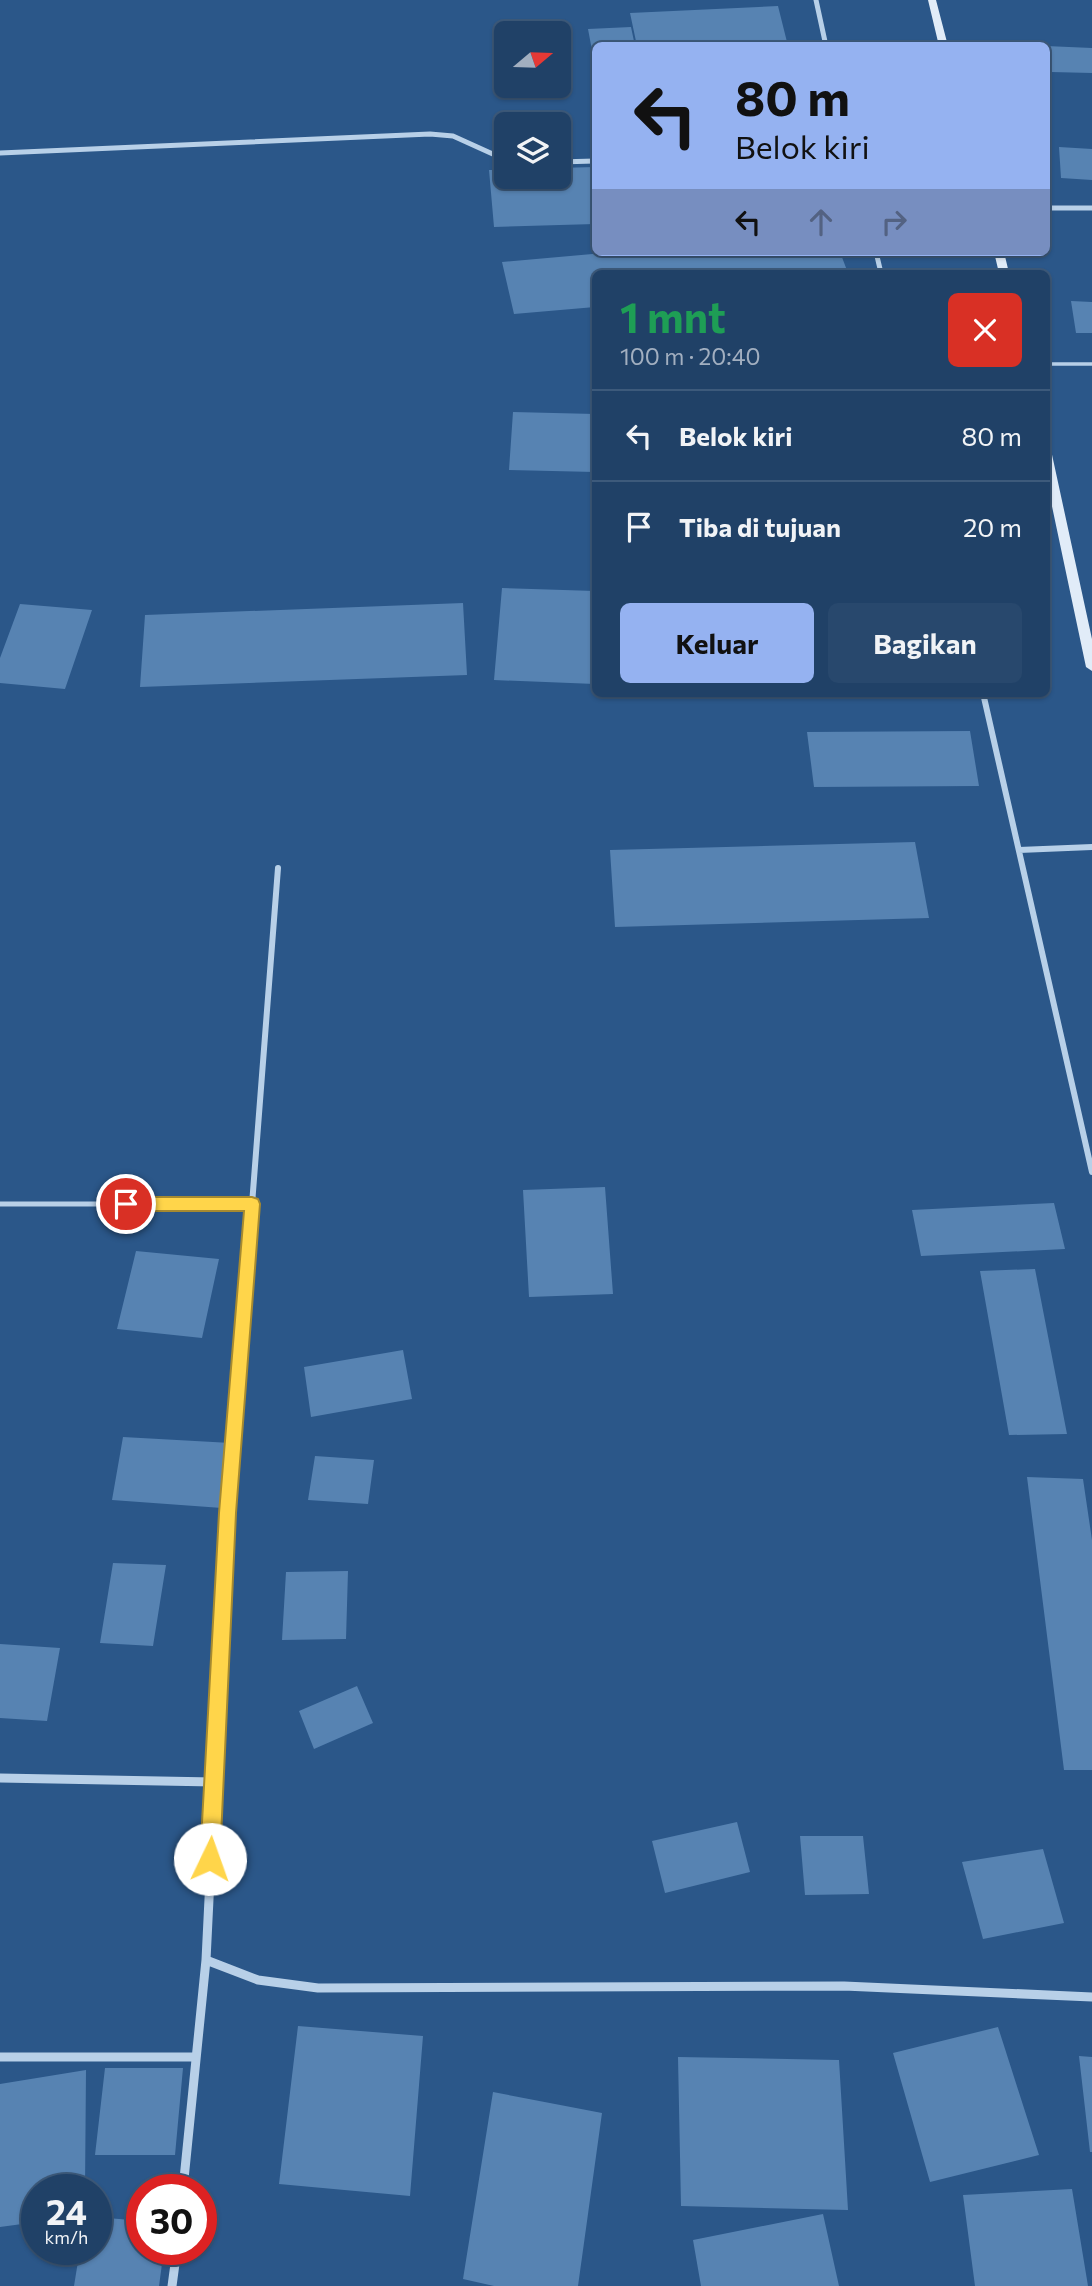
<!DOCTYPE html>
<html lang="id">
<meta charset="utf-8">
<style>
body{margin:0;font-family:Commissioner,sans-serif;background:#28486d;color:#f1f3f6;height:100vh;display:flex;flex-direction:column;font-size:26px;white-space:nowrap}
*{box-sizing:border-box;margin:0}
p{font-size:23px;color:#a2afc0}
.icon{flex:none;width:38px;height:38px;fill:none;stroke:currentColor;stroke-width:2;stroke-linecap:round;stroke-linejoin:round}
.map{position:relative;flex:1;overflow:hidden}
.drawer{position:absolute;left:592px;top:270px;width:458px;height:427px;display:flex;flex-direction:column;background:#204167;border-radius:10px;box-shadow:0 2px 5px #0004,0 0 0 2px #3d5a7b}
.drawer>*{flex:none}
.hud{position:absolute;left:592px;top:42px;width:458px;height:214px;border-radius:10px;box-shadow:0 2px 5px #0004,0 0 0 2px #3d5a7b;background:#95b2f1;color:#111;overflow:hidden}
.needle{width:46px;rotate:71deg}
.buttons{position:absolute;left:494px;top:21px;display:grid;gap:14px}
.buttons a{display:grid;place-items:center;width:77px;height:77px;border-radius:10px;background:#204167;box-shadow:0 2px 5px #0004,0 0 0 2px #3d5a7b;font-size:35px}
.speed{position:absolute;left:21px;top:2174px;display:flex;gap:14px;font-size:35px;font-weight:700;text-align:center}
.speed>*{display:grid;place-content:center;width:91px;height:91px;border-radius:50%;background:#204167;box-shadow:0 2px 5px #0004,0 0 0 2px #3d5a7b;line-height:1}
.speed small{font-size:18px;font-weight:400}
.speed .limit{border:10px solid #d22;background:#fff;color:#111}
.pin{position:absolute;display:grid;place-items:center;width:60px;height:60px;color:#fff;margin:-30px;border:4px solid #fff;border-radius:50%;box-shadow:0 2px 7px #0007}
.me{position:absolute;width:77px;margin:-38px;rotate:3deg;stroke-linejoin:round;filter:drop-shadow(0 0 5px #0008)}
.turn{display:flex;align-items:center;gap:24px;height:147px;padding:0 28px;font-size:32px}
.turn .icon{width:91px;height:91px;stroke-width:2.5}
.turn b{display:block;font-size:49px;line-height:60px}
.lanes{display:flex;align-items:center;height:66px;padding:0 28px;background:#0003;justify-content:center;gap:35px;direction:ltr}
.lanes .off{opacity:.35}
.round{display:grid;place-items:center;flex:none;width:74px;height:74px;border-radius:10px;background:#28486d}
.summary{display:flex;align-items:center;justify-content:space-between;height:119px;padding:0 28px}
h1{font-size:42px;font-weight:700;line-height:52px;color:#1e9e55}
.primary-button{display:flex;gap:14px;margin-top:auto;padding:14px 28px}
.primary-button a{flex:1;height:80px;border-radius:10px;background:#95b2f1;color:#111;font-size:28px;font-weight:700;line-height:80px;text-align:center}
.primary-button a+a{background:#28486d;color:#f1f3f6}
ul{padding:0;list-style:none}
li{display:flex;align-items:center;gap:21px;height:91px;padding:0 28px;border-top:2px solid #3d5a7b}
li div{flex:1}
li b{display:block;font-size:26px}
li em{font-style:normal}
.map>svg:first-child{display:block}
</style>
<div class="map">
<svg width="1092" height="2286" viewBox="0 0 1092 2286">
<rect width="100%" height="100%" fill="#2b5789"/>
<!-- building -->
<path fill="#5783b2" d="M 778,6 L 788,46 L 637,46 L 630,13 Z
M 631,27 L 635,46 L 595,46 L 594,61 L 588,29 Z
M 1046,46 L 1092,48 L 1092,73 L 1051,72 Z
M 1059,147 L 1092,149 L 1092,180 L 1061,178 Z
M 595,167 L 595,224 L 494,227 L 489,170 L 506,170 L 506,177 L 558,177 L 558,168 Z
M 615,252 L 840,252 L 848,273 L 595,273 L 595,307 L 514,314 L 502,262 Z
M 1071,301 L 1092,302 L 1092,333 L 1076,333 Z
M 513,412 L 595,414 L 595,472 L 509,470 Z
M 502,588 L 595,591 L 595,684 L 494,680 Z
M 463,603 L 467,675 L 140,687 L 145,615 Z
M 20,604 L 92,610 L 65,689 L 0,683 L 0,658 Z
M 970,731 L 979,786 L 814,787 L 807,732 Z
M 915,842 L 929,918 L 615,927 L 610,850 Z
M 605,1187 L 613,1294 L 529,1297 L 523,1190 Z
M 1054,1203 L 1065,1249 L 921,1256 L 912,1210 Z
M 136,1251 L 219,1259 L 202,1338 L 117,1329 Z
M 1035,1269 L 1067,1434 L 1009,1435 L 980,1271 Z
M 403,1350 L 412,1399 L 311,1417 L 304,1367 Z
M 123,1437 L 231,1443 L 222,1508 L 112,1500 Z
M 315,1456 L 374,1460 L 368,1504 L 308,1500 Z
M 1027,1477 L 1083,1479 L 1092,1540 L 1092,1770 L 1064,1770 Z
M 113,1563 L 166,1565 L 153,1646 L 100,1643 Z
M 348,1571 L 346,1639 L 282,1640 L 286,1572 Z
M 0,1644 L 60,1648 L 47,1721 L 0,1718 Z
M 357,1686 L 373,1723 L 314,1749 L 299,1711 Z
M 737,1822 L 750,1872 L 665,1893 L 652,1841 Z
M 800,1836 L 863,1836 L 869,1894 L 805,1895 Z
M 1043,1849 L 1064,1923 L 983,1939 L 962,1862 Z
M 298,2026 L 423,2036 L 410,2196 L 279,2184 Z
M 998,2027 L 1039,2155 L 930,2182 L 893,2053 Z
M 1079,2056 L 1092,2057 L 1092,2152 L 1090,2152 Z
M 678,2057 L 839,2060 L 848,2210 L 681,2206 Z
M 105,2068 L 183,2068 L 175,2155 L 95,2155 Z
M 86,2070 L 85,2189 L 37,2189 L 37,2222 L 0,2227 L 0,2084 Z
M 493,2092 L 602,2113 L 578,2286 L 494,2286 L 463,2279 Z
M 1072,2189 L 1088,2286 L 975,2286 L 963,2195 Z
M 823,2214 L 839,2286 L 701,2286 L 693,2240 Z
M 96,2217 L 142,2221 L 142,2249 L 164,2249 L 159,2286 L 74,2286 L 80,2249 L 96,2249 Z"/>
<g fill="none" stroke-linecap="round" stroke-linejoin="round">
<!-- lane-far1 -->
<path stroke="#b8d0e8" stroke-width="3.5" d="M 1046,364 L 1092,364"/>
<!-- lane -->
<path stroke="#b8d0e8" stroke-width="5" d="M 0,1204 L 252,1204"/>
<!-- street-far2 -->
<path stroke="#b8d0e8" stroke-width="5" d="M 816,0 L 826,46
M 0,153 L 430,134 L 453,136 L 506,160
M 558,162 L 595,161
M 1046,208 L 1092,208
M 876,252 L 881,273"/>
<!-- street-far1 -->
<path stroke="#b8d0e8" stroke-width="6" d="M 983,693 L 1092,1172
M 1019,850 L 1092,847
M 243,1321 L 278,868"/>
<!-- street -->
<path stroke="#b8d0e8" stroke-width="9" d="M 243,1319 L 228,1513 L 206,1960 L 258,1980 L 318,1988 L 844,1986 L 1092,1997
M 0,1778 L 214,1782
M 0,2057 L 196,2057
M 183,2189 L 206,1960
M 172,2286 L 177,2249"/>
<!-- secondary -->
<path fill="#e1ecf8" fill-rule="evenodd" d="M 928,0 L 936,0 L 948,46 L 939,46 Z
M 994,252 L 1004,252 L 1009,273 L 999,273 Z
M 1046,447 L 1051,450 L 1092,639 L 1092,671 L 1086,667 L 1046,478 Z"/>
</g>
<!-- route -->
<path fill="#ffd54a" stroke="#a68a30" stroke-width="2" d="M 126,1197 L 252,1197 L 258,1199 L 260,1204 L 236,1513 L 220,1859 L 217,1866 L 210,1869 L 203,1866 L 200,1859 L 219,1513 L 244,1211 L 126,1211 L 120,1209 L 118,1204 L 120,1199 Z"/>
</svg>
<div class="buttons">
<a><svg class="needle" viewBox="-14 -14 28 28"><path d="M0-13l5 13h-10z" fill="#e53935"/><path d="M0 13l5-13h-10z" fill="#a2afc0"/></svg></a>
<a><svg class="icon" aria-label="layers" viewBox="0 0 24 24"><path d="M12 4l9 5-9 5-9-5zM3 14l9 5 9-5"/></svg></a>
</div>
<div class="speed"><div>24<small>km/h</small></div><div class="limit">30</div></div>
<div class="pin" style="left:126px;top:1204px;background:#d93025"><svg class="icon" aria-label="arrive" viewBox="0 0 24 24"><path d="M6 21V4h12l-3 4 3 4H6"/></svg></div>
<svg class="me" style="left:210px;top:1859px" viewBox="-20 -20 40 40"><circle r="19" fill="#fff"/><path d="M0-13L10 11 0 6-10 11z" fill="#ffd54a"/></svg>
<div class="hud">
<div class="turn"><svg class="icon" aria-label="left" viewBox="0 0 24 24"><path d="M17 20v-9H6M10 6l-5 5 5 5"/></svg><div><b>80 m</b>Belok kiri</div></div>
<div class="lanes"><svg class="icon" aria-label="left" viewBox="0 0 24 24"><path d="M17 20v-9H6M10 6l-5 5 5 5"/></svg><svg class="icon off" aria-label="ahead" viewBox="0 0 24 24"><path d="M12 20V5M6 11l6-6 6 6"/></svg><svg class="icon off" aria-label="right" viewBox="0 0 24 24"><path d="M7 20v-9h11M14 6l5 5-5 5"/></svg></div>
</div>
<section class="drawer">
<div class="summary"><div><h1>1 mnt</h1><p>100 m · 20:40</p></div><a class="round" style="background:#d93025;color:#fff"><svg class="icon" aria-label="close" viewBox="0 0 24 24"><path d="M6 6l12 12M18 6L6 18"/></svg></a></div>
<ul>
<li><svg class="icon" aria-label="left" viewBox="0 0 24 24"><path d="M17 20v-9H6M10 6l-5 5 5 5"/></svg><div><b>Belok kiri</b></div><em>80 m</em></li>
<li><svg class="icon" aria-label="arrive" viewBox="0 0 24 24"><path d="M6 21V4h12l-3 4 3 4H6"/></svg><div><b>Tiba di tujuan</b></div><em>20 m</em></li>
</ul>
<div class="primary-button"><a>Keluar</a><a>Bagikan</a></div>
</section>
</div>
